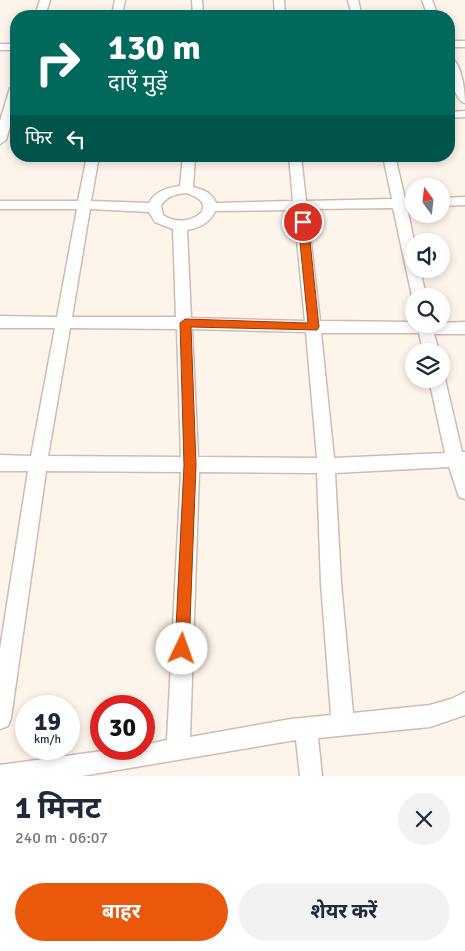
<!DOCTYPE html>
<html lang="hi">
<meta charset="utf-8">
<style>
body{margin:0;font-family:Signika,"Noto Sans Devanagari",sans-serif;background:#f2f2f3;color:#1f2937;height:100vh;display:flex;flex-direction:column;font-size:19px;white-space:nowrap}
*{box-sizing:border-box;margin:0}
p{font-size:16px;color:#747a83}
.icon{flex:none;width:28px;height:28px;fill:none;stroke:currentColor;stroke-width:2;stroke-linecap:round;stroke-linejoin:round}
.map{position:relative;height:776px;overflow:hidden}
.sheet{display:flex;flex-direction:column;background:#fff;flex:1}
.sheet>*{flex:none}
.top-card{position:absolute;left:10px;top:10px;width:445px;height:152px;border-radius:20px;box-shadow:0 2px 8px #0003;background:#00695c;color:#fff;overflow:hidden}
.needle{width:32px;rotate:345deg}
.tools{position:absolute;left:405px;top:178px;display:grid;gap:10px}
.tools a{display:grid;place-items:center;width:45px;height:45px;border-radius:50%;background:#fff;box-shadow:0 2px 8px #0003;font-size:25px}
.speed{position:absolute;left:15px;top:695px;display:flex;gap:10px;font-size:25px;font-weight:700;text-align:center}
.speed>*{display:grid;place-content:center;width:65px;height:65px;border-radius:50%;background:#fff;box-shadow:0 2px 8px #0003;line-height:1}
.speed small{font-size:12px;font-weight:400}
.speed .limit{border:8px solid #d22;background:#fff;color:#111}
.pin{position:absolute;display:grid;place-items:center;width:42px;height:42px;color:#fff;margin:-21px;border:2px solid #fff;border-radius:50%;box-shadow:0 1px 5px #0007}
.me{position:absolute;width:55px;margin:-28px;rotate:3deg;stroke-linejoin:round;filter:drop-shadow(0 0 4px #0008)}
.turn{display:flex;align-items:center;gap:18px;height:105px;padding:0 15px;font-size:22px}
.turn .icon{width:65px;height:65px;stroke-width:2.5}
.turn b{display:block;font-size:35px;line-height:42px}
.then{display:flex;align-items:center;height:48px;padding:0 15px;background:#0003;gap:10px;font-size:19px}
.round{display:grid;place-items:center;flex:none;width:52px;height:52px;border-radius:26px;background:#f2f2f3}
.headline{display:flex;align-items:center;justify-content:space-between;height:85px;padding:0 15px}
h1{font-size:30px;font-weight:700;line-height:38px}
.primary-button{display:flex;gap:10px;margin-top:auto;padding:10px 15px}
.primary-button a{flex:1;height:58px;border-radius:30px;background:#ea580c;color:#fff;font-size:20px;font-weight:700;line-height:58px;text-align:center}
.primary-button a+a{background:#f2f2f3;color:#1f2937}
.map>svg:first-child{display:block}
</style>
<div class="map">
<svg width="465" height="776" viewBox="0 0 465 776">
<rect width="100%" height="100%" fill="#fdf5ec"/>
<g fill="none" stroke-linecap="round" stroke-linejoin="round">
<!-- street casing -->
<g stroke="#d1bbb0" stroke-width="3">
<path id="street" d="M 40,0 L 50,0 L 45,16 L 35,16 Z
M 115,0 L 125,0 L 122,16 L 112,16 Z
M 192,0 L 202,0 L 203,16 L 193,16 Z
M 274,0 L 284,0 L 285,16 L 275,16 Z
M 348,0 L 358,0 L 362,16 L 352,16 Z
M 422,0 L 432,0 L 438,16 L 428,16 Z
M 449,41 L 465,41 L 465,47 L 449,47 Z
M 0,44 L 16,44 L 16,50 L 0,50 Z
M 449,57 C 462,61 465,92 465,103 C 453,100 448,67 449,57 Z
M 16,85 L 16,106 L 6,140 L 0,144 L 0,121 L 10,88 Z
M 465,111 L 465,117 L 449,118 L 449,112 Z
M 87,156 L 99,156 L 91,201 L 149,203 C 155,191 167,188 180,186 L 183,156 L 195,156 L 193,187 C 203,190 212,192 216,203 L 293,201 L 289,156 L 301,156 L 306,201 L 392,199 L 383,156 L 395,156 L 405,199 L 414,199 L 414,207 L 407,207 L 414,241 L 414,269 L 420,269 L 426,296 L 414,296 L 414,300 L 412,296 L 393,208 L 307,209 L 320,321 L 414,322 L 414,324 L 465,322 L 465,334 L 434,334 L 439,351 L 423,351 L 419,333 L 321,333 L 334,458 L 445,453 L 429,379 L 441,379 L 441,374 L 445,379 L 462,452 L 465,452 L 465,499 L 459,497 L 449,467 L 335,473 L 341,583 L 353,713 L 430,705 L 451,699 L 465,692 L 465,715 L 430,727 L 318,738 L 322,776 L 300,776 L 296,740 L 82,776 L 0,776 L 0,765 L 117,749 L 144,749 L 144,745 L 167,740 L 181,472 L 46,471 L 11,718 L 8,726 L 0,729 L 0,649 L 28,471 L 0,471 L 0,455 L 31,456 L 55,328 L 0,328 L 0,316 L 57,317 L 77,209 L 0,209 L 0,201 L 78,201 ZM 186,193 C 226,205 187,232 163,215 L 161,206 C 166,196 176,194 186,193 ZM 90,209 L 149,212 L 155,222 L 173,229 L 176,317 L 72,317 ZM 294,210 L 305,321 L 191,318 L 187,230 C 199,228 210,223 215,211 ZM 70,328 L 177,329 L 181,457 L 48,456 ZM 192,329 L 306,332 L 317,458 L 198,457 ZM 199,472 L 317,473 L 321,583 L 331,715 L 291,719 L 190,737 Z
M 465,197 L 465,205 L 441,206 L 441,198 Z"/>
</g>
<!-- street -->
<use href="#street" fill="#fff" fill-rule="evenodd"/>
</g>
<!-- route -->
<path fill="#ea580c" stroke="#983908" d="M 303,219 L 308,222 L 319,327 L 317,330 L 191,327 L 196,465 L 189,649 L 187,654 L 182,656 L 177,654 L 175,649 L 184,465 L 180,323 L 185,319 L 308,323 L 298,222 Z"/>
</svg>
<div class="tools">
<a><svg class="needle" viewBox="-14 -14 28 28"><path d="M0-13l5 13h-10z" fill="#e53935"/><path d="M0 13l5-13h-10z" fill="#747a83"/></svg></a>
<a><svg class="icon" aria-label="sound" viewBox="0 0 24 24"><path d="M4 9h4l5-4v14l-5-4H4zM17 9q2 3 0 6"/></svg></a>
<a><svg class="icon" aria-label="search" viewBox="0 0 24 24"><circle cx="10" cy="10" r="6"/><path d="M15 15l6 6"/></svg></a>
<a><svg class="icon" aria-label="layers" viewBox="0 0 24 24"><path d="M12 4l9 5-9 5-9-5zM3 14l9 5 9-5"/></svg></a>
</div>
<div class="speed"><div>19<small>km/h</small></div><div class="limit">30</div></div>
<div class="pin" style="left:303px;top:222px;background:#d93025"><svg class="icon" aria-label="arrive" viewBox="0 0 24 24"><path d="M6 21V4h12l-3 4 3 4H6"/></svg></div>
<svg class="me" style="left:182px;top:649px" viewBox="-20 -20 40 40"><circle r="19" fill="#fff"/><path d="M0-13L10 11 0 6-10 11z" fill="#ea580c"/></svg>
<div class="top-card">
<div class="turn"><svg class="icon" aria-label="right" viewBox="0 0 24 24"><path d="M7 20v-9h11M14 6l5 5-5 5"/></svg><div><b>130 m</b>दाएँ मुड़ें</div></div>
<div class="then">फिर<svg class="icon" aria-label="left" viewBox="0 0 24 24"><path d="M17 20v-9H6M10 6l-5 5 5 5"/></svg></div>
</div>
</div>
<section class="sheet">
<div class="headline"><div><h1>1 मिनट</h1><p>240 m · 06:07</p></div><a class="round"><svg class="icon" aria-label="close" viewBox="0 0 24 24"><path d="M6 6l12 12M18 6L6 18"/></svg></a></div>
<div class="primary-button"><a>बाहर</a><a>शेयर करें</a></div>
</section>
